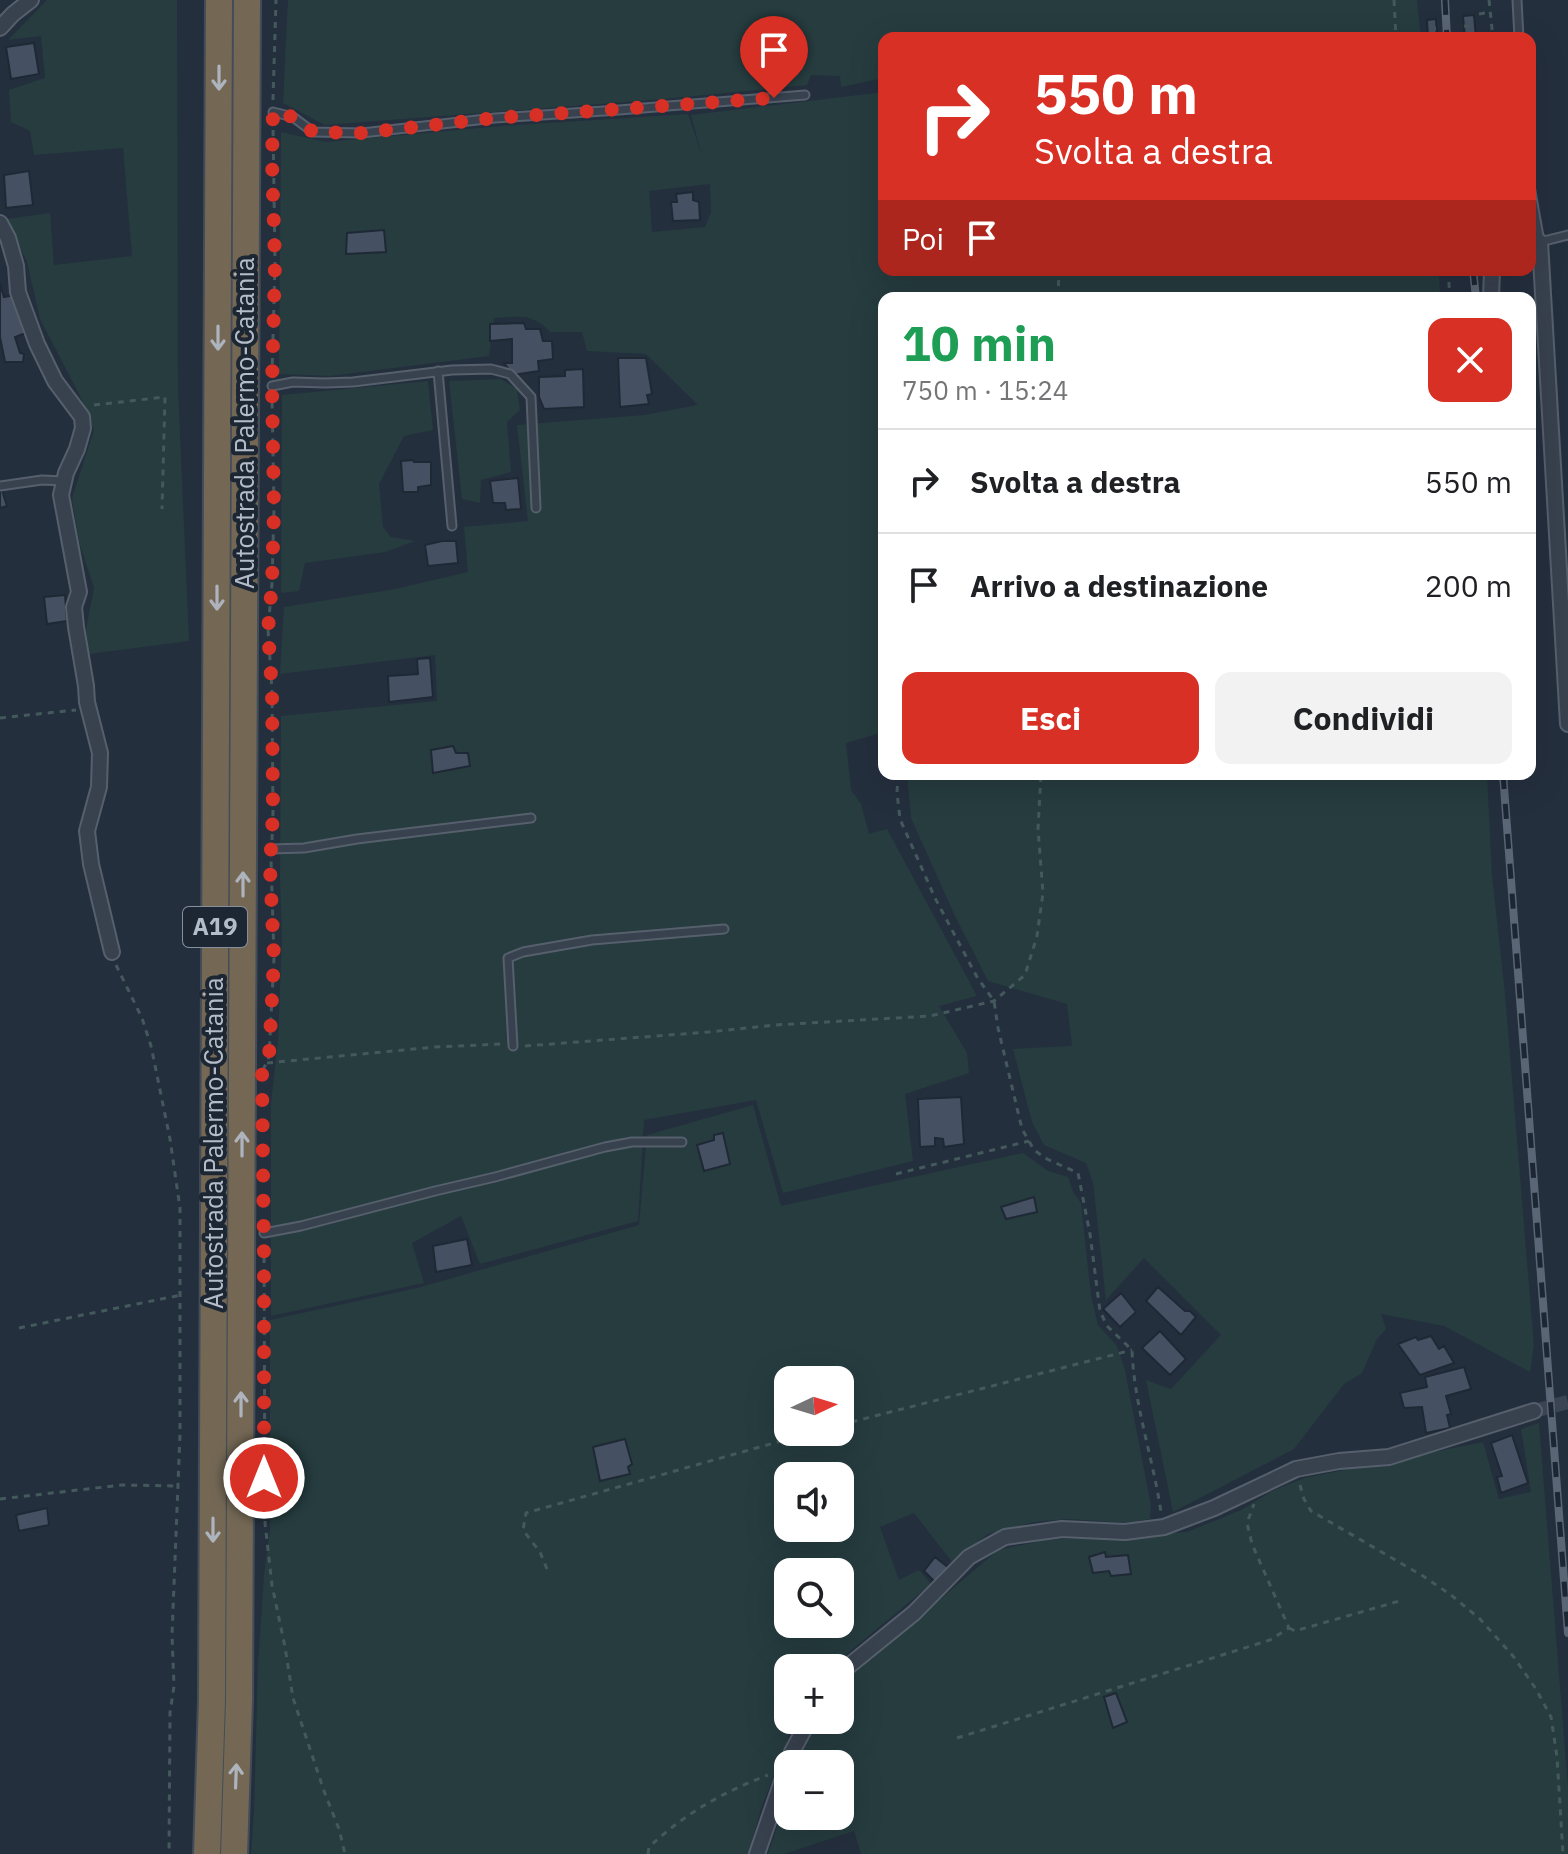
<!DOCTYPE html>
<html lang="it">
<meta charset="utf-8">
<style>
body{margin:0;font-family:"IBM Plex Sans",sans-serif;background:#f2f2f2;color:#202124;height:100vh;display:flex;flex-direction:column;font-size:30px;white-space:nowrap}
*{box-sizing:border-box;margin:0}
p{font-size:26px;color:#757577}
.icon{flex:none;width:44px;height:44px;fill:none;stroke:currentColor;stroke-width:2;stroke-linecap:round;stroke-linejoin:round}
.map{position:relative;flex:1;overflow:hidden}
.details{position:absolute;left:878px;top:292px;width:658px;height:488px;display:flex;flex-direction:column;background:#fff;border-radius:16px;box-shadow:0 8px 32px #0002}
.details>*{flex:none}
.banner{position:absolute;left:878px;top:32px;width:658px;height:244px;border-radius:16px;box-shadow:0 8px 32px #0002;background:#d93025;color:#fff;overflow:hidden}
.needle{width:52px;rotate:86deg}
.controls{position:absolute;left:774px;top:1366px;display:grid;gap:16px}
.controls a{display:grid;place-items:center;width:80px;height:80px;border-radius:16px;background:#fff;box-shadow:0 8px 32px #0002;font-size:40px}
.pin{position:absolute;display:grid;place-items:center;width:68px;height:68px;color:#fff;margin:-82px -34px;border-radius:50% 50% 50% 0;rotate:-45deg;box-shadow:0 0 8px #0007}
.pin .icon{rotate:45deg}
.me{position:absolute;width:88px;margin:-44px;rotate:0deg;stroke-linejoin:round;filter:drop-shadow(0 0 6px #0008)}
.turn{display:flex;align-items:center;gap:28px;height:168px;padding:0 24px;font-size:36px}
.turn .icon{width:104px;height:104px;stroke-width:2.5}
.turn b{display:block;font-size:56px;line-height:68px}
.then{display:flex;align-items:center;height:76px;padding:0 24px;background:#0003;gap:16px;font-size:30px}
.round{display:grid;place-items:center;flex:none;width:84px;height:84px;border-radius:16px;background:#f2f2f2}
.summary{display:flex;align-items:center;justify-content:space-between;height:136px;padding:0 24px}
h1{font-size:48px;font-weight:700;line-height:60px;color:#1e9e55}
.primary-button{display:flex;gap:16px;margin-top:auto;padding:16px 24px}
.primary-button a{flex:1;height:92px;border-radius:16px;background:#d93025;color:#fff;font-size:32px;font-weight:700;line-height:92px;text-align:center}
.primary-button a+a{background:#f2f2f2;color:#202124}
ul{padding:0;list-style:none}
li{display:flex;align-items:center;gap:24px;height:104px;padding:0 24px;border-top:2px solid #e0e0e0}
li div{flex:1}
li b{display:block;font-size:30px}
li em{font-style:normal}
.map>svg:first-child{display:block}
</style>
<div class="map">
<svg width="1568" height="1854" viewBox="0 0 1568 1854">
<rect width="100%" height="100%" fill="#242f3e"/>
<!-- green -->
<path fill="#263c3f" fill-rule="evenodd" d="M 47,0 L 177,0 L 178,387 L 189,641 L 81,655 L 94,588 L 79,542 L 72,498 L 94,430 L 79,394 L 40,319 L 27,262 L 6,219 L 50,213 L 54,265 L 132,256 L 123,148 L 34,155 L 30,131 L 11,122 L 9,90 L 45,78 L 41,36 L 8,40 Z
M 288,0 L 1417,0 L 1421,38 L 884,38 L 884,78 L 841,87 L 840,76 L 811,75 L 807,85 L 664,99 L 325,125 L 283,103 Z
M 884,92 L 884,270 L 1439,270 L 1440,298 L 884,298 L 884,732 L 846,743 L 851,790 L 861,804 L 869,834 L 887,829 L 977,996 L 939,1006 L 967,1053 L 969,1073 L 905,1094 L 913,1161 L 783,1193 L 756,1100 L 644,1120 L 638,1221 L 480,1264 L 461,1216 L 412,1243 L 424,1283 L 271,1316 L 271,1103 L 278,1040 L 282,937 L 280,882 L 281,716 L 437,701 L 435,655 L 280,674 L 284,607 L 395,589 L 468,572 L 464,527 L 528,521 L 517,425 L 644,415 L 698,405 L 646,354 L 587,351 L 582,332 L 550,332 C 533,312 517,317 494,318 L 489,356 L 330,376 L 279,374 L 281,132 L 326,142 L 502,126 L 688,114 L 702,156 L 691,115 ZM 710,184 L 711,212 L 705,227 L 652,232 L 649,191 Z
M 501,379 L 517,389 L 520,410 L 507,422 L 511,472 L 481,480 L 480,503 L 462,499 L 449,381 Z
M 428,381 L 433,430 L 404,436 L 379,484 L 383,527 L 391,537 L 415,541 L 385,552 L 305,563 L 299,591 L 281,593 L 282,395 Z
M 907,774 L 1487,774 L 1492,875 L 1505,994 L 1534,1346 L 1530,1372 L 1444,1326 L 1381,1314 L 1386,1329 L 1377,1339 L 1362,1373 L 1344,1384 L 1294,1449 L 1173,1512 L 1146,1380 L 1171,1389 L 1221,1335 L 1144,1258 L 1106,1300 L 1093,1183 L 1086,1163 L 1044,1145 L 1032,1122 L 1013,1049 L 1072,1046 L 1067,1004 L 988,981 L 954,914 L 911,818 Z
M 753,1105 L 781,1206 L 1023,1153 L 1048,1171 L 1068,1177 L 1073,1192 L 1081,1203 L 1091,1296 L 1098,1325 L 1117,1346 L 1125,1370 L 1151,1506 L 1150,1519 L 1129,1523 L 1069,1519 L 1034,1522 L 988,1534 L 952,1562 L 914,1513 L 880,1527 L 899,1580 L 919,1570 L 931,1584 L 848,1653 L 833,1668 L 788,1668 L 788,1720 L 795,1720 L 761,1809 L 748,1854 L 251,1854 L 254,1813 L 258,1664 L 264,1575 L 270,1530 L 270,1320 L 417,1288 L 639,1225 L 647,1135 ZM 788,1380 L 840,1380 L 840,1432 L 788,1432 ZM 788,1476 L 840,1476 L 840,1528 L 788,1528 ZM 788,1572 L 840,1572 L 840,1624 L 788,1624 Z
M 1539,1423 L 1568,1787 L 1568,1854 L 861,1854 L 854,1831 L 784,1854 L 768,1854 L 778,1824 L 804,1827 L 808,1816 L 840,1816 L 840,1764 L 797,1764 L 818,1720 L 840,1720 L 840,1687 L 844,1681 L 998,1550 L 1046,1540 L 1187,1532 L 1241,1510 L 1274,1490 L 1305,1478 L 1483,1442 L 1499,1499 L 1531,1492 L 1521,1429 Z"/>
<!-- building -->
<path fill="#455162" stroke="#1f2835" stroke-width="2" d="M 1474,15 L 1476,38 L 1465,38 L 1463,16 Z
M 1436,19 L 1437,38 L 1428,38 L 1427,20 Z
M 34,43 L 39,74 L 11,79 L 6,47 Z
M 29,171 L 33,205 L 6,208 L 4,175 Z
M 693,192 L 693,200 L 699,202 L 700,220 L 673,221 L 671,202 L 677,202 L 676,194 Z
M 384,230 L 386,252 L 346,254 L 347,233 Z
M 0,284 L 4,297 L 14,295 L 28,332 L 15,337 L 20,353 L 24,354 L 23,362 L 5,362 L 0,337 Z
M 524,323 L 526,329 L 540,329 L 543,341 L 552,341 L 553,359 L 538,361 L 539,371 L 513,375 L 504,363 L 512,363 L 512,339 L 490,341 L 490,324 Z
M 618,358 L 646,358 L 652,394 L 647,395 L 649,404 L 620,407 Z
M 583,369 L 584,407 L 544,409 L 539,397 L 539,377 L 565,376 L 565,370 Z
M 413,460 L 414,462 L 431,462 L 431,485 L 418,487 L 418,492 L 403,492 L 401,461 Z
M 518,478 L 521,509 L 506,510 L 505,503 L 493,503 L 490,481 Z
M 0,490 L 2,490 L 7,506 L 0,508 Z
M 442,541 L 456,541 L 458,563 L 428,566 L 425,545 Z
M 65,595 L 67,621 L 47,624 L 44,597 Z
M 430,658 L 433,697 L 389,702 L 388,676 L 418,674 L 417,659 Z
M 453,746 L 456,753 L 468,753 L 470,766 L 433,773 L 431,750 Z
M 961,1097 L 964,1144 L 944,1147 L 943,1139 L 935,1138 L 935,1146 L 920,1147 L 918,1099 Z
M 723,1133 L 730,1164 L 704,1171 L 697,1145 L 714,1140 L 714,1135 Z
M 1034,1197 L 1037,1212 L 1006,1219 L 1001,1207 Z
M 467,1239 L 472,1265 L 436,1272 L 433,1246 Z
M 1158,1287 L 1185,1311 L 1190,1311 L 1196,1317 L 1181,1335 L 1146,1301 Z
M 1121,1293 L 1136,1312 L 1120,1327 L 1103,1309 Z
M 1160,1331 L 1186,1359 L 1170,1375 L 1142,1348 Z
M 1431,1336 L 1439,1349 L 1444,1346 L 1454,1363 L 1420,1375 L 1398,1344 L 1416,1337 L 1418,1340 Z
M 1464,1367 L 1471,1389 L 1446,1396 L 1451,1414 L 1447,1415 L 1450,1428 L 1426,1433 L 1422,1407 L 1404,1408 L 1400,1393 L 1427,1387 L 1425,1377 Z
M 1512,1435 L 1528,1483 L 1501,1493 L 1497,1477 L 1502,1476 L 1491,1443 Z
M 625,1439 L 632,1464 L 628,1467 L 630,1474 L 600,1481 L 593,1447 Z
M 47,1508 L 49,1525 L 19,1531 L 16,1515 Z
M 1105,1552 L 1106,1557 L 1128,1555 L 1131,1574 L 1111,1576 L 1109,1571 L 1093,1573 L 1089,1557 Z
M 935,1557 L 949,1568 L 935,1582 L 924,1571 Z
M 1116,1693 L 1127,1722 L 1113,1728 L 1104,1697 Z
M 788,1781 L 788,1816 L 804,1816 L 802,1821 L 776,1814 Z"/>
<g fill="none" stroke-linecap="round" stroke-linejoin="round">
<!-- street-tunnel -->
<path stroke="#3a4453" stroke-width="14" stroke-dasharray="14 7" stroke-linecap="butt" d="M 1534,1411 L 1568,1402"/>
<!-- lane casing -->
<g stroke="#565f6c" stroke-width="11">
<path id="lane" d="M 1517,0 L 1519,38
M 273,112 L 293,117 L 313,132 L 362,133 L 495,118 L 619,110 L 805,95
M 1530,186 L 1540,242 L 1568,235
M 438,371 L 452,526
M 272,386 L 293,382 L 325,383 L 353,382 L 452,370 L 491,369 L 510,374 L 531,397 L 536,508
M 0,486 L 42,480 L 64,481
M 271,849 L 304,848 L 357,839 L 531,818
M 513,1046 L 508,958 L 523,952 L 592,940 L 724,929
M 264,1233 L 301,1226 L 435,1191 L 495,1177 L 605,1147 L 632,1142 L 682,1142"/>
</g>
<!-- street casing -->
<g stroke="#565f6c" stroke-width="18">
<path id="street" d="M 0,28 L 13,14 L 31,0
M 0,223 L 8,238 L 16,266 L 18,292 L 37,344 L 55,381 L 82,417 L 83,428 L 77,449 L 66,473 L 61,495 L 79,592 L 74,607 L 76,627 L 86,686 L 87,702 L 100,753 L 99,787 L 87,831 L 91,864 L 112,952
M 1530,245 L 1540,242 L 1568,724
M 1491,298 L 1492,270
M 840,1673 L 914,1613 L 969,1557 L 1005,1537 L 1062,1529 L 1125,1532 L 1164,1527 L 1214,1508 L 1296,1469 L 1339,1461 L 1389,1457 L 1534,1411
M 757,1854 L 792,1752 L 809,1720"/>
</g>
<!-- highway casing -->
<g stroke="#434c59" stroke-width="30">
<path id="highway" d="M 207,1854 L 212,1700 L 219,0
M 234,1854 L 239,1700 L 247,0"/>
</g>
<!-- path -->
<path stroke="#44595c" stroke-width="3" stroke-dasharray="6 6" stroke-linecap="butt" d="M 1394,0 L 1396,38
M 1489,0 L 1493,38
M 1479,14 L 1491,12
M 1464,26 L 1471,27 L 1472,38
M 1431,38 L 1431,29 L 1436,28
M 273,100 L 276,0
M 1448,270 L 1450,298
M 1058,298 L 1059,270
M 272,376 L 275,263 L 273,124
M 94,405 L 165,397 L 162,509
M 0,718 L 76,710
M 898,774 L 897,793 L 900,819 L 935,898 L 977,977 L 994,1001 L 998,1028 L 1022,1129 L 1034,1150 L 1047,1159 L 1078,1173 L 1090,1234 L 1100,1311 L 1107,1326 L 1132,1350 C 1134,1405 1153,1458 1161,1512
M 272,840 L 273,812 L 272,691 L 268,630 L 272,583 L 274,509 L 272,396
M 116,965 L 142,1018 L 151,1046 L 170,1139 L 180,1208 L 180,1434 L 172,1635 L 174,1686 L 170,1713 L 169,1854
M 525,1046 L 709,1032 L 775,1025 L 930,1016 L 994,1001 L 1025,975 L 1037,936 L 1043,893 L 1038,829 L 1041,774
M 267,1063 L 435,1047 L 502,1044
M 263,1070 L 269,1057 L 274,958 L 271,859
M 896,1174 L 1029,1141
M 264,1245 L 265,1523 L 272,1585 L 285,1647 L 293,1698 L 324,1791 L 339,1829 L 345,1854
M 19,1328 L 181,1295
M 840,1425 L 1132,1350
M 1300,1485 L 1304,1499 L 1311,1511 L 1423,1576 L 1451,1595 L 1480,1619 L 1513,1656 L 1536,1689 L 1551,1717 L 1557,1757 L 1563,1854
M 0,1499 L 122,1485 L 179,1486
M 547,1569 L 540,1552 L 523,1530 L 526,1513 L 813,1432
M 1289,1628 L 1295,1631 L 1403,1600
M 957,1738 L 1270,1640 L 1289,1628 L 1252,1544 L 1247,1523 L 1254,1504
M 648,1854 L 649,1847 C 686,1813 721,1793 768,1775"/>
<!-- lane -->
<use href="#lane" stroke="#38414e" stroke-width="7"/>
<!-- street -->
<use href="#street" stroke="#38414e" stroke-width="14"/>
<!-- highway -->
<use href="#highway" stroke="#746855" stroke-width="26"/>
<!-- rail casing -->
<g stroke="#5a6575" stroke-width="8">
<path id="rail" d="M 1445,0 L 1447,38
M 1473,270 L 1476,298
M 1503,774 L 1568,1633"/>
</g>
<!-- rail -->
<use href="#rail" stroke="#1d2633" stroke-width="5" stroke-dasharray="15" stroke-linecap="butt"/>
</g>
<!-- one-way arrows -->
<defs><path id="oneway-shaft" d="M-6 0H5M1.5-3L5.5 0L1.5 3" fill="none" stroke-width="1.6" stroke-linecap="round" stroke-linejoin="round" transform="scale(2)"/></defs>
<g stroke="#aeb4bd">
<use href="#oneway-shaft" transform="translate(219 78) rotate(90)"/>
<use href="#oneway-shaft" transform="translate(218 338) rotate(90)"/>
<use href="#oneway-shaft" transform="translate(217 598) rotate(90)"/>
<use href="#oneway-shaft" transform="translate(243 884) rotate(-90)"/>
<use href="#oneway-shaft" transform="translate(242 1144) rotate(-90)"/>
<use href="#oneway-shaft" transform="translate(241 1404) rotate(-90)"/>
<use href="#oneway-shaft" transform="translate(213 1530) rotate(90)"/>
<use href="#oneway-shaft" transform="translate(236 1776) rotate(-88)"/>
</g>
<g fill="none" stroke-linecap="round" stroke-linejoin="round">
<!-- route -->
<path stroke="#d93025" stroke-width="14" stroke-dasharray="0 25.2" d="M 264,1478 L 264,1258 L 262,1075 L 269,1057 L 274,958 L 270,868 L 273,812 L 272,691 L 268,630 L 272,583 L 274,509 L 272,386 L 275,263 L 272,161 L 273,112 L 293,117 L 313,132 L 362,133 L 495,118 L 774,98"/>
</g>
<g text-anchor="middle" stroke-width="8" stroke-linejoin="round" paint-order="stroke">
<!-- shield labels -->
<rect fill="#1d2633" stroke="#878f9c" stroke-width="2" x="183" y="907" width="64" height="40" rx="6"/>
<g font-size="24" font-weight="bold" fill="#b4bcc9">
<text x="215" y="935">A19</text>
</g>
<!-- street labels -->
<g font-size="26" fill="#b4bcc9" stroke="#1d2633">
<text transform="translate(245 423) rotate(-90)" y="9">Autostrada Palermo-Catania</text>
<text transform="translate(214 1143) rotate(-90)" y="9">Autostrada Palermo-Catania</text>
</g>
</g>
</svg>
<div class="controls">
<a><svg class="needle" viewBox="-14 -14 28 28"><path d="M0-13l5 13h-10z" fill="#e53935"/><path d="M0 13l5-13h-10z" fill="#757577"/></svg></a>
<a><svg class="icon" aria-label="sound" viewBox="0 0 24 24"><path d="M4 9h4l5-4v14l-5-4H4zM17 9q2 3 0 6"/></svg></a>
<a><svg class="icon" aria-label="search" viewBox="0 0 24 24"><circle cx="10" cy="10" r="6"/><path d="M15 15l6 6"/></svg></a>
<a>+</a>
<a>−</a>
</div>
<div class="pin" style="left:774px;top:98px;background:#d93025"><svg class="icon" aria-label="arrive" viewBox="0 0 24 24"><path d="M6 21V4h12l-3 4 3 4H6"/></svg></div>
<svg class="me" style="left:264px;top:1478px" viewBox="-20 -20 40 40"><circle r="17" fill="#d93025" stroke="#fff" stroke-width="3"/><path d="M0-11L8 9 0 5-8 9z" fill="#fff"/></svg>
<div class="banner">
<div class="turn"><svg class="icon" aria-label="right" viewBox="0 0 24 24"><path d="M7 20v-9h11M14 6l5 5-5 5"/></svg><div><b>550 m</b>Svolta a destra</div></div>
<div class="then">Poi<svg class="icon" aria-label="arrive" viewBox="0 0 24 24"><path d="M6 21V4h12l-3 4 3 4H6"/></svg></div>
</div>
<section class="details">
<div class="summary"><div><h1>10 min</h1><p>750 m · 15:24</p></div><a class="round" style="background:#d93025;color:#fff"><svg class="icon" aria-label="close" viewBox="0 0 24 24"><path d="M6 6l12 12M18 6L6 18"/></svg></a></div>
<ul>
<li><svg class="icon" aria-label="right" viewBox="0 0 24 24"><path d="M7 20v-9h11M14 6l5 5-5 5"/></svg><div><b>Svolta a destra</b></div><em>550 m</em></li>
<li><svg class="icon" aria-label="arrive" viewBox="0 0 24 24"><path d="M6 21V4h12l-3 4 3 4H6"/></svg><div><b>Arrivo a destinazione</b></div><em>200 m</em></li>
</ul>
<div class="primary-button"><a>Esci</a><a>Condividi</a></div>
</section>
</div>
